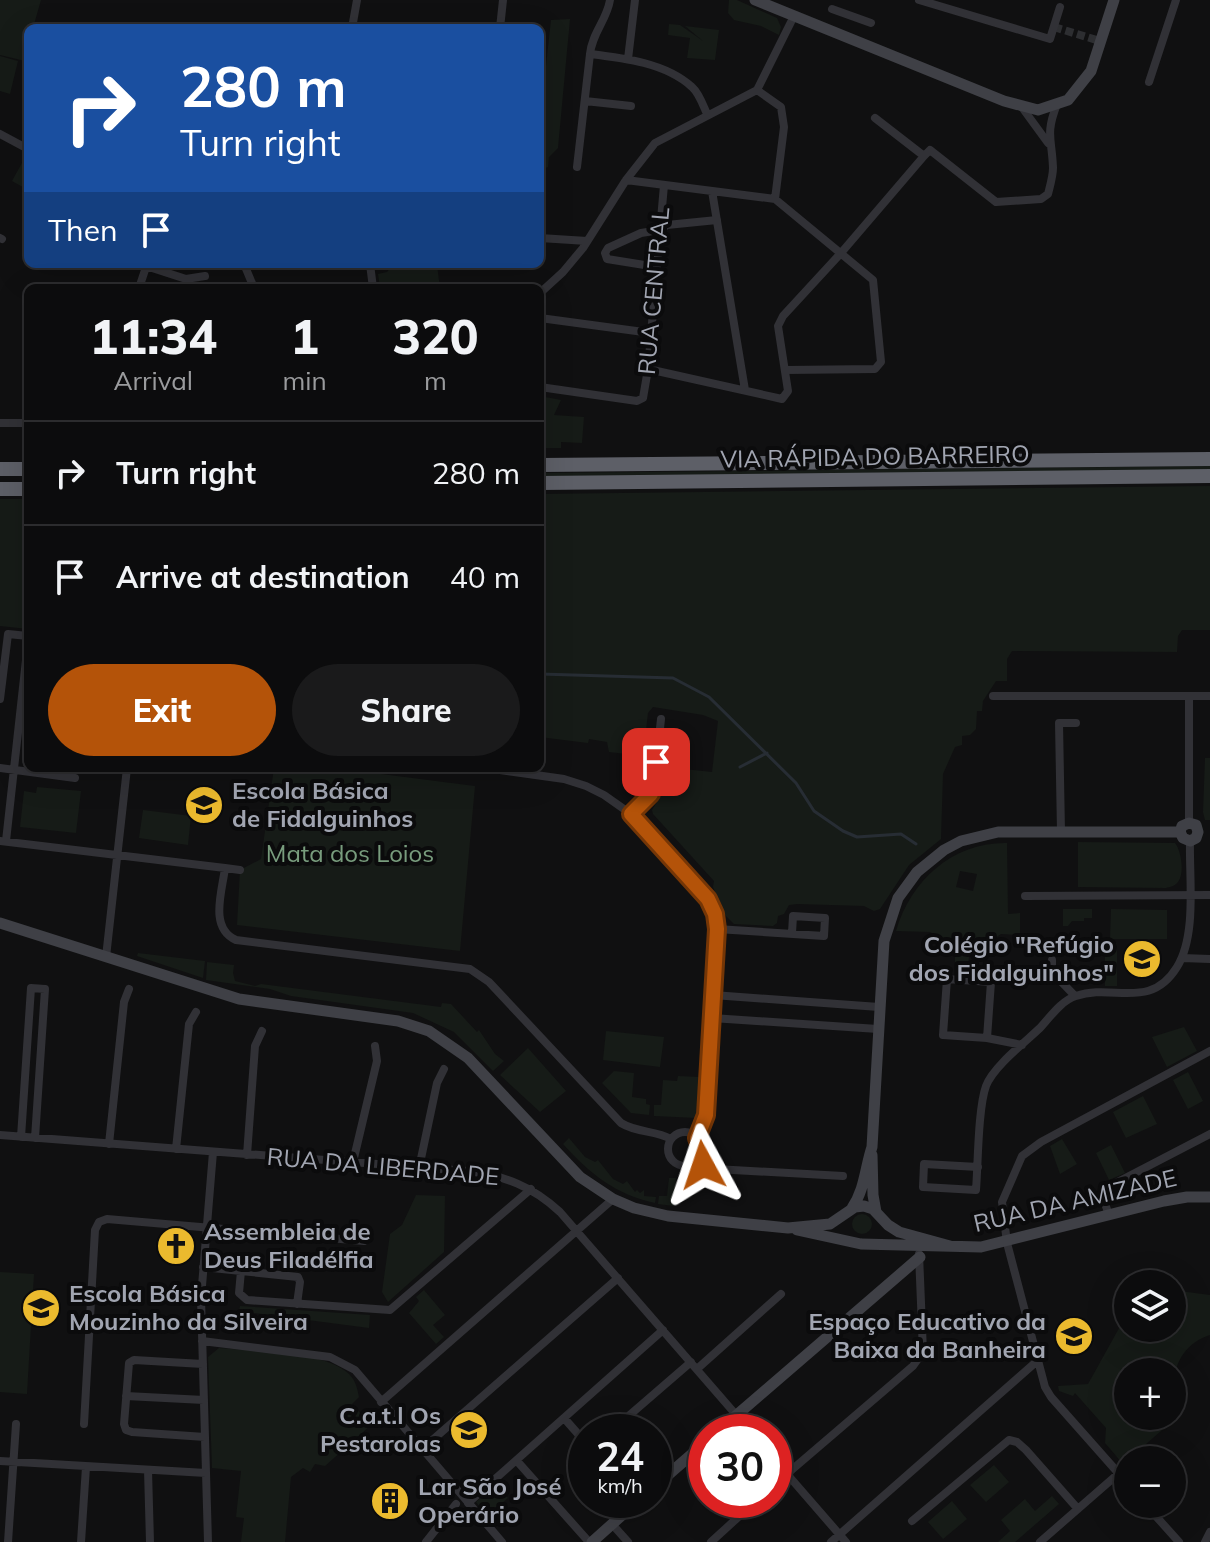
<!DOCTYPE html>
<meta charset="utf-8">
<style>
body{margin:0;font-family:Mulish,sans-serif;background:#1a1a1b;color:#f1f3f6;height:100vh;display:flex;flex-direction:column;font-size:30px;white-space:nowrap}
*{box-sizing:border-box;margin:0}
p{font-size:26px;color:#9a9b9d}
.icon{flex:none;width:44px;height:44px;fill:none;stroke:currentColor;stroke-width:2;stroke-linecap:round;stroke-linejoin:round}
.map{position:relative;flex:1;overflow:hidden}
.panel{position:absolute;left:24px;top:284px;width:520px;height:488px;display:flex;flex-direction:column;background:#0c0c0d;border-radius:12px;box-shadow:0 8px 32px #0002,0 0 0 2px #2c2c2e}
.panel>*{flex:none}
.top-card{position:absolute;left:24px;top:24px;width:520px;height:244px;border-radius:12px;box-shadow:0 8px 32px #0002,0 0 0 2px #2c2c2e;background:#1a4fa0;color:#fff;overflow:hidden}
.buttons{position:absolute;left:1114px;top:1270px;display:grid;gap:16px}
.buttons a{display:grid;place-items:center;width:72px;height:72px;border-radius:50%;background:#0c0c0d;box-shadow:0 8px 32px #0002,0 0 0 2px #2c2c2e;font-size:40px}
.speed{position:absolute;left:568px;top:1414px;display:flex;gap:16px;font-size:40px;font-weight:700;text-align:center}
.speed>*{display:grid;place-content:center;width:104px;height:104px;border-radius:50%;background:#0c0c0d;box-shadow:0 8px 32px #0002,0 0 0 2px #2c2c2e;line-height:1}
.speed small{font-size:20px;font-weight:400}
.speed .limit{border:12px solid #d22;background:#fff;color:#111}
.pin{position:absolute;display:grid;place-items:center;width:68px;height:68px;color:#fff;margin:-34px;border-radius:16px;box-shadow:0 4px 12px #0006}
.me{position:absolute;width:88px;margin:-44px;rotate:355deg;stroke-linejoin:round;filter:drop-shadow(0 0 6px #0008)}
.turn{display:flex;align-items:center;gap:28px;height:168px;padding:0 24px;font-size:36px}
.turn .icon{width:104px;height:104px;stroke-width:2.5}
.turn b{display:block;font-size:56px;line-height:68px}
.then{display:flex;align-items:center;height:76px;padding:0 24px;background:#0003;gap:16px;font-size:30px}
.eta{display:flex;justify-content:space-evenly;align-items:center;height:136px;text-align:center}
.eta b{font-size:48px;font-weight:800;line-height:56px}
.action{display:flex;gap:16px;margin-top:auto;padding:16px 24px}
.action a{flex:1;height:92px;border-radius:48px;background:#b45309;color:#fff;font-size:32px;font-weight:800;line-height:92px;text-align:center}
.action a+a{background:#1a1a1b;color:#f1f3f6}
ul{padding:0;list-style:none}
li{display:flex;align-items:center;gap:24px;height:104px;padding:0 24px;border-top:2px solid #2c2c2e}
li div{flex:1}
li b{display:block;font-size:30px}
li em{font-style:normal}
.map>svg:first-child{display:block}
</style>
<div class="map">
<svg width="1210" height="1542" viewBox="0 0 1210 1542">
<rect width="100%" height="100%" fill="#101011"/>
<!-- green -->
<path fill="#161b17" fill-rule="evenodd" d="M 0,0 L 41,0 L 33,28 L 28,28 L 25,61 L 0,55 Z
M 729,0 L 737,0 L 777,18 L 781,27 L 779,35 L 761,26 L 734,20 L 728,13 Z
M 570,19 L 558,148 L 549,157 L 548,167 L 540,170 L 540,120 L 551,20 Z
M 669,24 L 680,25 L 703,41 L 685,26 L 719,30 L 715,60 L 687,58 L 690,38 L 668,35 Z
M 0,56 L 18,61 L 10,94 L 0,91 Z
M 23,161 L 28,164 L 28,190 L 12,181 Z
M 393,265 L 437,265 L 440,288 L 422,288 L 422,286 L 380,288 L 378,274 L 387,272 Z
M 540,396 L 561,400 L 554,415 L 584,417 L 582,443 L 561,442 L 561,448 L 540,448 Z
M 1210,466 L 1210,469 L 1155,472 L 540,478 L 540,473 Z
M 1210,486 L 1210,630 L 1182,630 L 1178,636 L 1177,652 L 1012,651 L 1007,659 L 1007,681 L 996,681 L 983,701 L 982,711 L 977,711 L 976,729 L 970,735 L 962,736 L 962,745 L 955,747 L 943,774 L 941,839 L 909,865 L 880,909 L 874,911 L 864,906 L 797,904 L 789,905 L 784,914 L 778,916 L 777,923 L 773,926 L 734,924 L 725,915 L 713,887 L 714,881 L 653,814 L 652,810 L 663,792 L 673,791 L 675,768 L 712,772 L 718,721 L 703,715 L 653,707 L 648,713 L 643,756 L 609,752 L 607,742 L 589,739 L 588,743 L 540,737 L 540,494 Z
M 0,499 L 28,499 L 28,629 L 0,626 Z
M 1205,758 L 1210,758 L 1210,820 L 1205,820 L 1203,812 Z
M 274,768 L 334,768 L 475,786 L 460,951 L 237,925 L 240,870 L 261,859 Z
M 37,787 L 81,791 L 76,833 L 20,827 L 24,791 L 36,793 Z
M 143,810 L 191,816 L 188,845 L 139,838 Z
M 1078,842 L 1175,843 C 1181,850 1185,873 1178,882 C 1175,886 1170,887 1166,888 L 1078,887 Z
M 1007,843 L 1008,914 L 1020,913 L 1020,935 L 1001,934 L 980,948 L 970,948 L 968,966 L 955,965 L 955,948 L 930,932 L 896,931 C 911,880 953,842 1007,843 ZM 960,871 L 977,874 L 973,891 L 956,887 Z
M 1063,909 L 1092,909 L 1092,918 L 1084,918 L 1084,921 L 1072,921 L 1068,926 L 1063,926 Z
M 1111,909 L 1167,910 L 1167,939 L 1110,939 Z
M 1105,943 L 1117,943 L 1117,986 L 1105,986 Z
M 138,953 L 205,961 L 203,978 L 137,956 Z
M 207,962 L 234,965 L 233,973 L 235,981 L 255,986 L 261,984 L 441,1007 L 442,1003 L 451,1004 L 477,1032 L 479,1030 L 495,1054 L 504,1061 L 493,1071 L 454,1032 L 413,1013 L 291,996 L 270,989 L 206,980 Z
M 1184,1027 L 1197,1051 L 1167,1067 L 1152,1037 Z
M 606,1031 L 664,1037 L 660,1067 L 603,1060 Z
M 528,1048 L 566,1091 L 540,1112 L 500,1075 Z
M 614,1071 L 634,1073 L 632,1097 L 646,1099 L 646,1104 L 650,1105 L 649,1115 L 631,1113 L 602,1083 Z
M 1188,1072 L 1203,1101 L 1188,1109 L 1173,1080 Z
M 678,1076 L 700,1077 L 697,1118 L 654,1116 L 654,1105 L 661,1105 L 663,1080 L 677,1081 Z
M 1143,1096 L 1157,1124 L 1126,1138 L 1113,1112 Z
M 569,1138 L 585,1157 L 595,1162 L 598,1160 L 613,1179 L 623,1184 L 627,1181 L 635,1192 L 637,1190 L 640,1193 L 644,1190 L 644,1196 L 656,1197 L 655,1203 C 616,1195 589,1173 563,1144 Z
M 1062,1139 L 1077,1164 L 1060,1174 L 1050,1146 Z
M 1111,1145 L 1125,1173 L 1109,1180 L 1096,1153 Z
M 669,1178 L 676,1178 L 674,1206 L 658,1204 L 659,1196 L 667,1196 Z
M 416,1195 L 445,1196 L 444,1252 L 388,1302 L 382,1292 L 390,1234 L 402,1225 Z
M852 1224a10 10 0 1 1 20 0a10 10 0 1 1-20 0Z
M 0,1272 L 34,1274 L 27,1394 L 0,1392 Z
M 424,1290 L 445,1315 L 433,1325 L 444,1337 L 436,1344 L 409,1313 L 419,1301 L 416,1297 Z
M 1172,1290 L 1210,1295 L 1210,1335 C 1176,1346 1165,1382 1183,1412 L 1123,1464 L 1105,1443 L 1106,1428 L 1075,1393 L 1073,1396 L 1059,1391 L 1058,1386 L 1088,1384 L 1128,1312 L 1128,1328 L 1172,1328 ZM 1128,1372 L 1172,1372 L 1172,1416 L 1128,1416 Z
M 240,1306 L 370,1315 L 369,1328 L 239,1311 Z
M 219,1348 C 252,1351 325,1351 349,1374 C 356,1381 357,1388 359,1397 L 352,1404 L 371,1425 L 325,1466 L 315,1464 L 310,1472 L 303,1468 L 291,1477 L 285,1542 L 241,1542 L 244,1518 L 236,1517 L 241,1471 L 212,1468 L 208,1357 Z
M 994,1465 L 1009,1482 L 986,1502 L 970,1485 Z
M 496,1484 L 508,1498 L 487,1516 L 476,1502 Z
M 1052,1496 L 1059,1504 L 1015,1542 L 998,1542 L 1010,1531 L 1001,1520 L 1025,1499 L 1035,1511 Z
M 952,1501 L 967,1519 L 943,1539 L 928,1522 Z"/>
<g fill="none" stroke-linecap="round" stroke-linejoin="round">
<!-- stream -->
<path stroke="#272d34" stroke-width="3" d="M 540,674 L 673,678 L 709,697 L 796,783 L 814,811 L 843,831 L 857,837 L 901,834 L 916,844
M 740,767 L 767,753"/>
<!-- street-tunnel -->
<path stroke="#2d2e31" stroke-width="8" stroke-dasharray="8 4" stroke-linecap="butt" d="M 1054,27 L 1100,41"/>
<!-- street -->
<path stroke="#313136" stroke-width="8" d="M 610,0 C 607,20 592,33 590,54 C 624,58 666,63 692,87 C 699,93 703,105 707,114
M 919,0 L 1050,39 L 1060,7
M 832,9 L 871,23
M 352,28 L 357,0
M 500,28 L 503,0
M 628,59 L 635,0
M 1149,82 L 1176,0
M 757,90 L 781,107 L 784,127 L 775,199
M 585,101 L 631,106
M 1021,106 L 1048,143
M 875,118 L 924,156
M 0,134 L 28,149
M 577,167 L 590,54
M 626,180 L 775,199 L 873,280 L 881,362 L 875,369 L 786,370
M 712,191 L 745,390
M 0,238 L 2,239
M 540,238 L 587,241
M 244,264 L 254,288
M 370,264 L 373,288
M 146,266 L 186,279 L 205,276
M 657,267 L 607,259 L 605,253 L 608,248 L 641,233 L 660,230 L 667,225 L 717,220
M 139,288 L 147,264
M 540,293 L 563,272 L 583,248 L 626,180 L 655,143 L 757,90 L 794,16
M 540,318 L 651,333
M 648,369 L 782,399 L 788,391 L 778,326 L 783,316 L 841,253 L 924,156 L 930,150 L 996,202 L 1041,199 L 1048,194 C 1050,186 1053,176 1053,168 C 1052,138 1045,135 1057,104
M 540,387 L 637,401 L 643,398 L 648,369 L 664,185
M 0,423 L 28,423
M 993,696 L 1189,696 L 1189,823
M 1189,696 L 1210,696
M 0,699 L 8,634 L 28,636
M 0,768 L 75,778
M 486,768 L 564,779 L 586,786 L 604,795 L 631,814 L 708,899 L 717,929 L 706,1115 L 697,1138
M 631,814 L 651,794 L 654,784 L 661,719
M 1061,832 L 1059,723 L 1076,723
M 0,841 L 225,868 C 222,892 209,928 236,940 L 470,969 L 489,982 L 621,1123 C 637,1133 655,1130 671,1139
M 6,841 L 28,642
M 225,868 L 240,870
M 1025,896 L 1210,895
M 717,929 L 824,936 L 825,918 L 793,916 L 792,933
M 106,957 L 127,768
M 1182,958 L 1210,959
M 1052,960 L 1052,972 L 1075,996
M 947,979 L 991,982 L 987,1038 L 943,1035 Z
M 713,995 L 879,1007
M 712,1018 L 878,1029
M 987,1038 L 1022,1045
M668 1149a17 17 0 1 1 34 0a17 17 0 1 1-34 0Z
M 0,1135 L 468,1171 C 505,1176 532,1186 560,1212 L 751,1432
M 21,1137 L 31,988 L 45,989 L 35,1138
M 109,1144 L 124,1002 L 129,989
M 176,1149 L 189,1024 L 196,1012
M 247,1155 L 255,1046 L 262,1031
M 696,1161 L 715,1169 L 843,1176
M 353,1162 L 377,1061 L 375,1046
M 978,1167 L 924,1164 L 923,1187 L 976,1190 C 978,1165 978,1108 986,1086 C 993,1067 1024,1043 1040,1028 C 1050,1017 1062,1000 1076,996 C 1113,983 1150,1011 1177,967 C 1197,935 1189,878 1190,841
M 419,1168 L 437,1083 L 444,1069
M 1109,1215 L 1103,1198 L 1108,1187 L 1210,1134
M 203,1267 L 241,1271 L 239,1293 L 247,1300 L 390,1310 L 531,1189
M 241,1271 L 298,1277 L 300,1282 L 297,1304
M 202,1341 L 330,1357 L 355,1370 L 502,1542
M 203,1364 L 134,1360 L 129,1363 L 124,1424 L 126,1430 L 132,1432 L 205,1437
M 697,1369 L 781,1294
M 126,1396 L 204,1400
M 381,1402 L 613,1199
M 564,1418 L 586,1443
M 84,1424 L 95,1230 L 99,1222 L 107,1219 L 364,1241
M 610,1432 L 691,1362
M 421,1450 L 618,1278
M 774,1459 L 846,1542
M 0,1461 L 206,1473
M 517,1461 L 589,1542
M 148,1470 L 150,1542
M 1128,1484 L 1051,1397 L 1045,1387 L 1007,1243 L 1002,1202 L 1022,1156 L 1041,1142 L 1210,1051
M 774,1485 L 913,1366 L 923,1352 L 919,1254
M 468,1503 L 663,1330
M 1145,1504 L 1179,1542
M 912,1521 L 1009,1440 L 1017,1442 L 1026,1450 L 1078,1509
M 612,1524 L 628,1542
M 8,1542 L 16,1424
M 81,1542 L 86,1467
M 208,1542 L 201,1298 L 213,1152
M 426,1542 L 456,1504
M 711,1542 L 757,1500
M 831,1542 L 1036,1362
M 1040,1542 L 1118,1474
M 1205,1542 L 1210,1532"/>
<!-- secondary -->
<path stroke="#3f4046" stroke-width="11" d="M 755,0 L 1004,101 L 1038,110 L 1068,100 L 1091,71 L 1114,0
M 1180,832 L 1182,826 L 1189,823 L 1196,825 L 1198,832
M 1180,832 L 1183,838 L 1190,841 L 1196,838 L 1198,832
M 0,923 L 239,999 L 398,1021 L 429,1031 L 468,1058 L 580,1177 L 613,1199 L 634,1208 L 668,1216 L 788,1228 L 830,1224 L 855,1207 L 864,1206 L 873,1209 L 888,1225 L 899,1232 L 950,1246
M 872,1155 L 873,1195 L 876,1212
M 852,1208 C 865,1189 865,1168 872,1147 L 884,941 L 898,898 L 917,872 L 944,850 L 961,841 L 998,832 L 1180,832
M 797,1230 L 861,1244 L 981,1247 L 1164,1201 L 1187,1197 L 1210,1197
M 717,1432 L 920,1257
M 654,1487 L 706,1442
M 592,1542 L 639,1500"/>
<!-- highway -->
<path stroke="#5d5f67" stroke-width="14" d="M 540,465 L 1210,459
M 0,469 L 28,469
M 540,483 L 1210,476
M 0,489 L 28,489"/>
</g>
<g fill="none" stroke-linecap="round" stroke-linejoin="round">
<!-- route casing -->
<g stroke="#753606" stroke-width="20">
<path id="route" d="M 656,762 L 651,794 L 631,814 L 708,899 L 715,914 L 717,929 L 706,1115 L 697,1138 L 701,1150 L 696,1161 L 703,1165"/>
</g>
<!-- route -->
<use href="#route" stroke="#b45309" stroke-width="14"/>
</g>
<!-- icons -->
<defs>
<g id="school-disc" transform="scale(2)"><circle r="9.5" fill="#ebba2e" stroke="#0b0b0c"/><path d="M0-5L7-2L0 1L-7-2ZM-4 1L0 2.5L4 1V4Q0 6-4 4Z" fill="#111"/></g>
<g id="church-disc" transform="scale(2)"><circle r="9.5" fill="#ebba2e" stroke="#0b0b0c"/><path d="M-1.2-6h2.4v3.5h3.3v2.4h-3.3V6h-2.4V-.1h-3.3v-2.4h3.3Z" fill="#111"/></g>
<g id="building-disc" transform="scale(2)"><circle r="9.5" fill="#ebba2e" stroke="#0b0b0c"/><path d="M-4-6H4V6H1V3H-1V6H-4ZM-2.5-4.3h1.7v1.8h-1.7ZM.8-4.3h1.7v1.8H.8ZM-2.5-1h1.7V.8h-1.7ZM.8-1h1.7V.8H.8Z" fill="#111"/></g>
</defs>
<g fill-rule="evenodd">
<use href="#school-disc" x="204" y="805"/>
<use href="#school-disc" x="1142" y="959"/>
<use href="#church-disc" x="176" y="1246"/>
<use href="#school-disc" x="41" y="1308"/>
<use href="#school-disc" x="1074" y="1336"/>
<use href="#school-disc" x="469" y="1430"/>
<use href="#building-disc" x="390" y="1501"/>
</g>
<g text-anchor="middle" stroke-width="8" stroke-linejoin="round" paint-order="stroke">
<!-- street labels -->
<g font-size="24" fill="#a1a5b1" stroke="#0b0b0c">
<text transform="translate(654 291) rotate(-85)" y="8">RUA CENTRAL</text>
<text transform="translate(875 457) rotate(-1)" y="8">VIA RÁPIDA DO BARREIRO</text>
<text transform="translate(383 1167) rotate(5)" y="8">RUA DA LIBERDADE</text>
<text transform="translate(1075 1201) rotate(-13)" y="8">RUA DA AMIZADE</text>
</g>
<!-- poi labels -->
<g font-size="24" font-weight="bold" fill="#a1a5b1" stroke="#0b0b0c" text-anchor="start">
<text x="232" y="799">Escola Básica<tspan x="232" dy="28">de Fidalguinhos</tspan></text>
<text x="1114" y="953" text-anchor="end">Colégio "Refúgio<tspan x="1114" dy="28">dos Fidalguinhos"</tspan></text>
<text x="204" y="1240">Assembleia de<tspan x="204" dy="28">Deus Filadélfia</tspan></text>
<text x="69" y="1302">Escola Básica<tspan x="69" dy="28">Mouzinho da Silveira</tspan></text>
<text x="1046" y="1330" text-anchor="end">Espaço Educativo da<tspan x="1046" dy="28">Baixa da Banheira</tspan></text>
<text x="441" y="1424" text-anchor="end">C.a.t.l Os<tspan x="441" dy="28">Pestarolas</tspan></text>
<text x="418" y="1495">Lar São José<tspan x="418" dy="28">Operário</tspan></text>
</g>
<!-- park labels -->
<g font-size="24" fill="#789c7d" stroke="#0b0b0c">
<text x="350" y="862">Mata dos Loios</text>
</g>
</g>
</svg>
<div class="buttons">
<a><svg class="icon" aria-label="layers" viewBox="0 0 24 24"><path d="M12 4l9 5-9 5-9-5zM3 14l9 5 9-5"/></svg></a>
<a>+</a>
<a>−</a>
</div>
<div class="speed"><div>24<small>km/h</small></div><div class="limit">30</div></div>
<div class="pin" style="left:656px;top:762px;background:#d93025"><svg class="icon" aria-label="arrive" viewBox="0 0 24 24"><path d="M6 21V4h12l-3 4 3 4H6"/></svg></div>
<svg class="me" style="left:703px;top:1165px" viewBox="-20 -20 40 40"><path d="M0-17L14 15 0 8-14 15z" fill="#b45309" stroke="#fff" stroke-width="4"/></svg>
<div class="top-card">
<div class="turn"><svg class="icon" aria-label="right" viewBox="0 0 24 24"><path d="M7 20v-9h11M14 6l5 5-5 5"/></svg><div><b>280 m</b>Turn right</div></div>
<div class="then">Then<svg class="icon" aria-label="arrive" viewBox="0 0 24 24"><path d="M6 21V4h12l-3 4 3 4H6"/></svg></div>
</div>
<section class="panel">
<div class="eta">
<div><b>11:34</b><p>Arrival</p></div>
<div><b>1</b><p>min</p></div>
<div><b>320</b><p>m</p></div>
</div>
<ul>
<li><svg class="icon" aria-label="right" viewBox="0 0 24 24"><path d="M7 20v-9h11M14 6l5 5-5 5"/></svg><div><b>Turn right</b></div><em>280 m</em></li>
<li><svg class="icon" aria-label="arrive" viewBox="0 0 24 24"><path d="M6 21V4h12l-3 4 3 4H6"/></svg><div><b>Arrive at destination</b></div><em>40 m</em></li>
</ul>
<div class="action"><a>Exit</a><a>Share</a></div>
</section>
</div>
